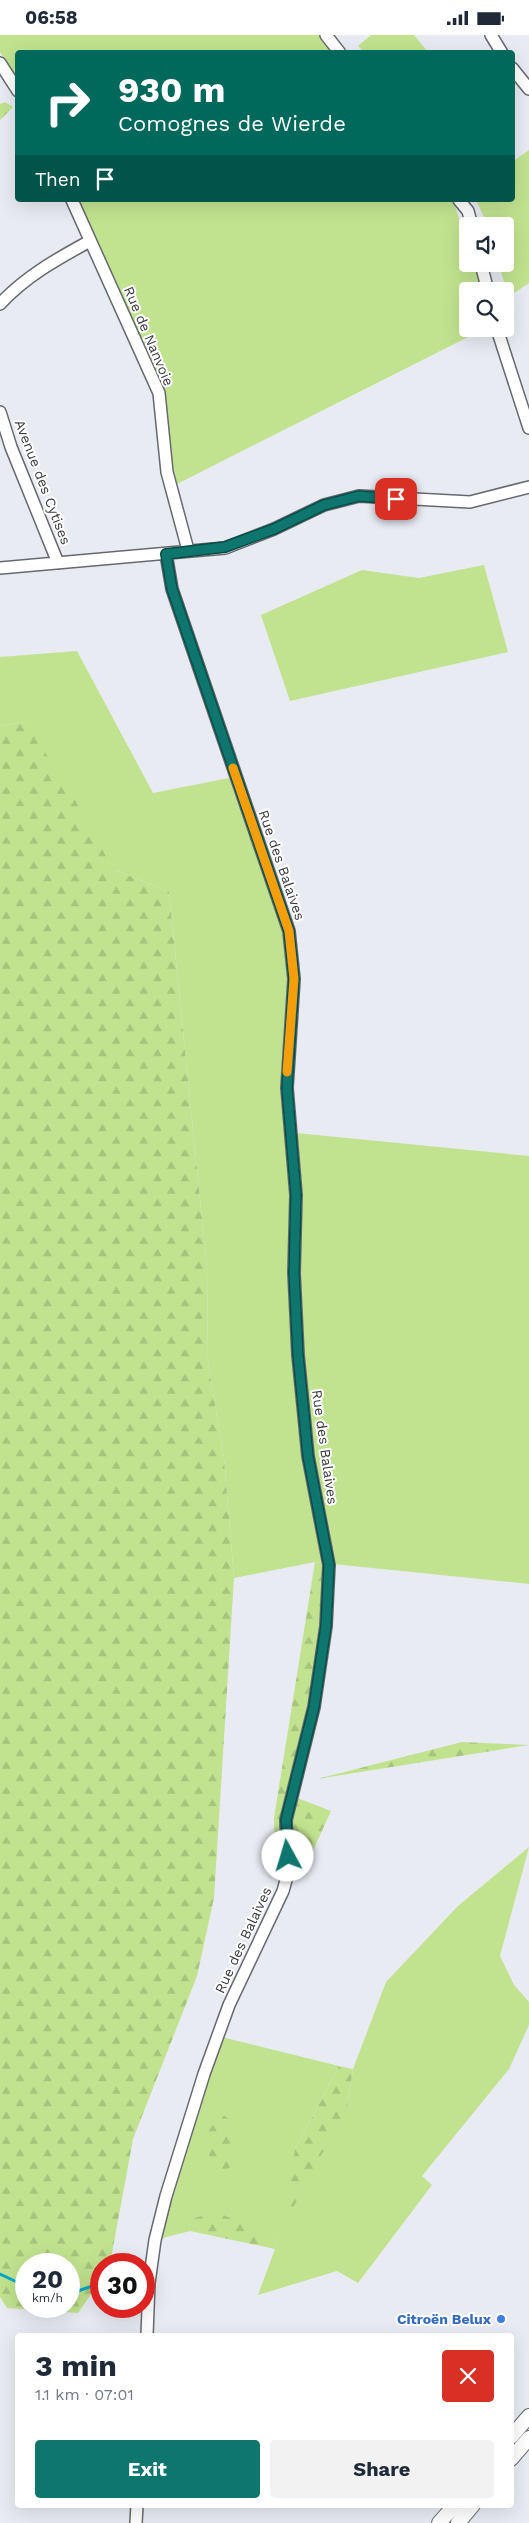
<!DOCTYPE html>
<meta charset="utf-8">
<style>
body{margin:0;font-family:"Work Sans",sans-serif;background:#f2f2f3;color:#1f2937;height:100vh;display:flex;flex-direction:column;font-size:19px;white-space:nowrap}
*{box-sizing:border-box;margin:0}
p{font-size:16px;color:#747a83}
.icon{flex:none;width:28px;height:28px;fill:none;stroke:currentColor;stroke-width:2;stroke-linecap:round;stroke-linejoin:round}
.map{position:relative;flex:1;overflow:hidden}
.side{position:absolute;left:15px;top:2298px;width:499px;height:175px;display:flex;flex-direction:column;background:#fff;border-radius:5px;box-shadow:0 5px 20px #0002}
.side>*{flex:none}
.top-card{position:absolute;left:15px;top:15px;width:500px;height:152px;border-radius:5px;box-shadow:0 5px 20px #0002;background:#00695c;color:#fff;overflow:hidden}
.fabs{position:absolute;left:459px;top:182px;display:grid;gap:10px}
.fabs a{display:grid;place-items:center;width:55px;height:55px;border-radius:5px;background:#fff;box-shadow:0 5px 20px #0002;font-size:25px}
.speed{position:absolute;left:15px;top:2218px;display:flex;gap:10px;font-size:25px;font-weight:700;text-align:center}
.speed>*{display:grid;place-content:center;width:65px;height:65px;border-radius:50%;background:#fff;box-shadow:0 5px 20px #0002;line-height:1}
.speed small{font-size:12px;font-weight:400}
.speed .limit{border:8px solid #d22;background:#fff;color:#111}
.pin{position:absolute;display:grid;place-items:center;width:42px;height:42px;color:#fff;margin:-21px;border-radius:10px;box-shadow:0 2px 8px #0006}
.me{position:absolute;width:55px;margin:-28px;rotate:354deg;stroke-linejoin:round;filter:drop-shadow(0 0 4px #0008)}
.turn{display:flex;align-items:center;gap:18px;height:105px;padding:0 20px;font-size:22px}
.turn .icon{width:65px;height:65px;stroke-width:2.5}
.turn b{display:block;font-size:35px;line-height:42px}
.then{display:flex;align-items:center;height:48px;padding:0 20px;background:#0003;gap:10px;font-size:19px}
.round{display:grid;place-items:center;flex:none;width:52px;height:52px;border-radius:5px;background:#f2f2f3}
.overview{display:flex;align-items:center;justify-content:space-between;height:85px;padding:0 20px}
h1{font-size:30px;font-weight:700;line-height:38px}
.action{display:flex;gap:10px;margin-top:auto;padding:10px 20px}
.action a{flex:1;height:58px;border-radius:5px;background:#0f766e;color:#fff;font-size:20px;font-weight:700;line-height:58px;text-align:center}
.action a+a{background:#f2f2f3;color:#1f2937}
.status{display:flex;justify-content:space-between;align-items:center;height:35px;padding:0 25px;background:#fff;direction:ltr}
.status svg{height:14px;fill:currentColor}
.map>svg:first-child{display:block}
</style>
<div class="status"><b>06:58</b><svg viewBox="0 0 49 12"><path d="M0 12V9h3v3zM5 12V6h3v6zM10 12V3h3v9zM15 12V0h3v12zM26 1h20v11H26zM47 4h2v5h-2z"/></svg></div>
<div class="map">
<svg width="529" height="2488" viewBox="0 0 529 2488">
<defs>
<pattern id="forest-firs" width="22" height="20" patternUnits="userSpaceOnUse" patternTransform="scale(1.25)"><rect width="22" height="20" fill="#c1e38f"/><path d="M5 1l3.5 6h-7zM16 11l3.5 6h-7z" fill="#a7c47c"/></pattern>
</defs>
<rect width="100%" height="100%" fill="#e8ebf2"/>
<!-- grass -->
<path fill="#c1e38f" d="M 0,0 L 320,0 L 334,17 L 18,18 L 17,46 L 0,17 Z
M 371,0 L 414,0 L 428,17 L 364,17 L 358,11 Z
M 529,115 L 529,248 L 508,262 L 499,229 L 505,229 L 505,191 L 488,191 L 476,165 L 512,165 L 513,123 L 515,125 Z
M 76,165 L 453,165 L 467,208 L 468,229 L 475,229 L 484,256 L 468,256 L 468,294 L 484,294 L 177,449 L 170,419 L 164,362 Z
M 484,530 L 508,617 L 290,666 L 261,580 L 362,535 L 419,543 Z
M 77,616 L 153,758 L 229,743 L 285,898 L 290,921 L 294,1308 L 329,1530 L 315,1527 L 234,1543 L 224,1424 L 208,1327 L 207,1233 L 169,857 L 113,834 L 25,687 L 0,691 L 0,622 Z
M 296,1098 L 529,1121 L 529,1549 L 333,1529 L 311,1421 L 301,1320 Z
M 529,1812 L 500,1921 L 514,1950 L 529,1967 L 529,1990 L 509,2034 L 422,2141 L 432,2150 L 358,2248 L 337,2236 L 258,2260 L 279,2203 L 185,2186 L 190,2196 L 155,2205 L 218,2001 L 339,2031 L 295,2114 L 347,2072 L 353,2034 L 386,1947 L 458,1871 Z"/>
<!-- forest -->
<path fill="url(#forest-firs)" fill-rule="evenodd" d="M 5,67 L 13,72 L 0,85 L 0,69 Z
M 25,687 L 66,749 L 113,834 L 169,857 L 207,1233 L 208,1327 L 224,1424 L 234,1543 L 214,1863 L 197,1941 L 133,2104 L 110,2229 L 101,2229 L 101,2245 L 78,2278 L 7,2273 L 0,2262 L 0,691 ZM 26,2229 L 69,2229 L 69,2271 L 26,2271 Z
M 315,1527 L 329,1530 L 326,1591 L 292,1761 L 331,1776 L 305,1833 L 275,1842 L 274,1783 Z
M 462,1707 L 529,1710 L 317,1744 Z
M 339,2031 L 353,2034 L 347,2072 L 285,2188 L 295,2114 Z
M 221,2078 L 231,2086 L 232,2132 L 223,2135 L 210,2126 L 208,2097 Z
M 216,2177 L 279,2203 L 275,2214 L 190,2196 L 184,2186 Z"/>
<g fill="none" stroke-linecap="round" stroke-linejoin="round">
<!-- stream -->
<path stroke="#01a7ca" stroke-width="3" d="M 127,2229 L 135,2222
M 0,2239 L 17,2247 L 26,2259
M 69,2259 L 101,2248"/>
<!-- minor casing -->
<g stroke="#67696f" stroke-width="14">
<path id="minor" d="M 326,0 L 340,18
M 491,0 L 502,18
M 0,28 L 18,56
M 512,33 L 529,54
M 72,165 L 159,358 L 167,437 L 188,515
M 459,165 L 468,176 L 472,191
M 481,229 L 488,256
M 0,269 C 26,241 57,224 90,206
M 497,294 L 529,393
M 0,377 L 11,412 L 58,528
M 0,533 L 225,513 L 274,494 L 324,470 L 359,461 L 470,467 L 529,452
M 147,2300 L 149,2248 L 155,2205 L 166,2161 L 204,2039 L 229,1970 L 283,1856 L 288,1838 L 286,1785 L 314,1672 L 326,1591 L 329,1530 L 308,1421 L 298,1320 L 294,1238 L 296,1160 L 287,1053 L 294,944 L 289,896 L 172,554 L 166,519
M 136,2488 L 137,2470"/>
</g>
<!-- major casing -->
<g stroke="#67696f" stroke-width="16">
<path id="major" d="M 511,2402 L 529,2381
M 511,2424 L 529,2403
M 439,2488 L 455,2470
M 458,2488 L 473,2470"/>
</g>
<!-- minor -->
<use href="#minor" stroke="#fff" stroke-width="11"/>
<!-- major -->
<use href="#major" stroke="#fff" stroke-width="14"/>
</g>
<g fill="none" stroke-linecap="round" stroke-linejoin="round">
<!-- route casing -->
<g stroke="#0a4d48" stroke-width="12">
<path id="route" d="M 288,1821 L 286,1785 L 314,1672 L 326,1591 L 329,1530 L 308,1421 L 298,1320 L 294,1238 L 296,1160 L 287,1053 L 294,944 L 289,896 L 172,554 L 166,519 L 225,512 L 274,494 L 324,470 L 359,461 L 396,464"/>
</g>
<!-- route -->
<use href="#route" stroke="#0f766e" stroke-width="9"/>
<!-- slow -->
<path stroke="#f59e0b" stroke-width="9" d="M 233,733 L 289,896 L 294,944 L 287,1037"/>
</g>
<!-- markers -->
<circle fill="#3f7fe0" stroke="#fff" stroke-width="2" cx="501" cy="2284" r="5"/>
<g text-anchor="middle" stroke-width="4" stroke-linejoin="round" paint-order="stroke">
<!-- street labels -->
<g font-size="14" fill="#3b3c3f" stroke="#fff">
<text transform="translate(149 301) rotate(67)" y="5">Rue de Nanvoie</text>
<text transform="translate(43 447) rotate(69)" y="5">Avenue des Cytises</text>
<text transform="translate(282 830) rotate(71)" y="5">Rue des Balaives</text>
<text transform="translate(325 1412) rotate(82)" y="5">Rue des Balaives</text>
<text transform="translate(243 1905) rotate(-65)" y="5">Rue des Balaives</text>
</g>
<!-- shop labels -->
<g font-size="14" font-weight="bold" fill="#366cbe" stroke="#fff" text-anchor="end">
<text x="491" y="2289">Citroën Belux</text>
</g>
</g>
</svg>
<div class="fabs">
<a><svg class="icon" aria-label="sound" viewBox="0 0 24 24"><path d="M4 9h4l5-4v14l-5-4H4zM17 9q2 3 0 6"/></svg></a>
<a><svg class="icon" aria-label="search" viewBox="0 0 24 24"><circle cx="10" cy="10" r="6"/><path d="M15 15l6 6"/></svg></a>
</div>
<div class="speed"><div>20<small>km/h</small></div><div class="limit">30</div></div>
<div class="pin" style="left:396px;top:464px;background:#d93025"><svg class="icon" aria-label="arrive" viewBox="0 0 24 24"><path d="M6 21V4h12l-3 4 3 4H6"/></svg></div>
<svg class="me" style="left:288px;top:1821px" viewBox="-20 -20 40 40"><circle r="19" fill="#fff"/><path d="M0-13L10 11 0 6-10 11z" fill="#0f766e"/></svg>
<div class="top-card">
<div class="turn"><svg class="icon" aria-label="right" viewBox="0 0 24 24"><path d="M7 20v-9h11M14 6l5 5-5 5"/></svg><div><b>930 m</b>Comognes de Wierde</div></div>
<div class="then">Then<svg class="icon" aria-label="arrive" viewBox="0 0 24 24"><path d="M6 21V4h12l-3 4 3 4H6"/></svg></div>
</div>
<section class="side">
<div class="overview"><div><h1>3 min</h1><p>1.1 km · 07:01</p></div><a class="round" style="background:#d93025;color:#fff"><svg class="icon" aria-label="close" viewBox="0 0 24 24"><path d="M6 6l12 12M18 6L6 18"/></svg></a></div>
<div class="action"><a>Exit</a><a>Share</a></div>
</section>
</div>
